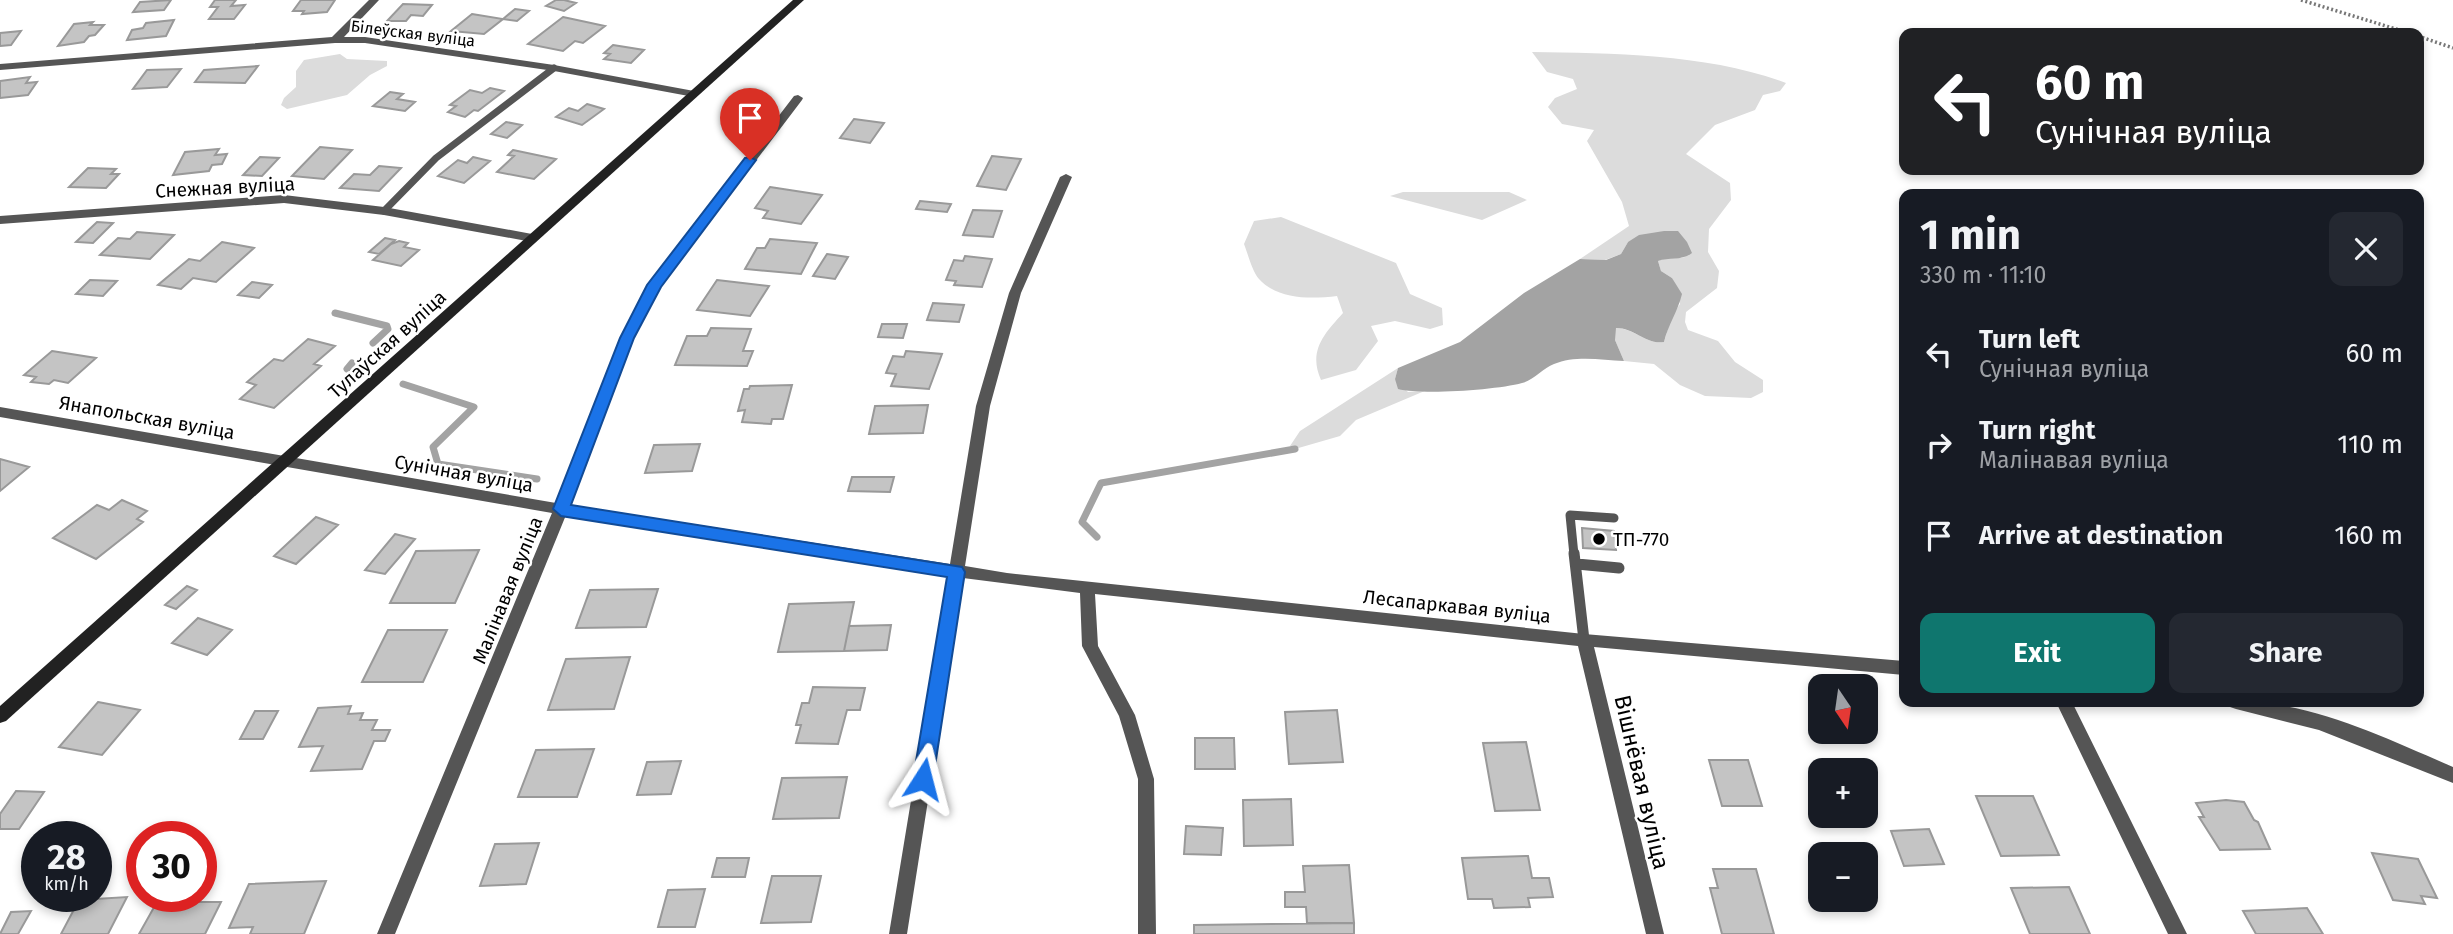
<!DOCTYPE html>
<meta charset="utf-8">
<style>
body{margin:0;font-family:"Fira Sans",sans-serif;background:#242831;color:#f1f3f6;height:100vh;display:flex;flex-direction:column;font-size:26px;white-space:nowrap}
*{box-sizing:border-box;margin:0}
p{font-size:23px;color:#9ea1a6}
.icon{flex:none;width:38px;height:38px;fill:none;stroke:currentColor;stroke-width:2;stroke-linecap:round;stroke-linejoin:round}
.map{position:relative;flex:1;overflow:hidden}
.side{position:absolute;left:1899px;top:189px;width:525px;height:518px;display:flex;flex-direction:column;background:#171b24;border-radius:14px;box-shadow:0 4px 10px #0003}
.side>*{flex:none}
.hud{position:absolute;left:1899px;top:28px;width:525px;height:147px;border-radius:14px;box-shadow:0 4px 10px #0003;background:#202124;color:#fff;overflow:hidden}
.needle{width:46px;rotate:167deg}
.tools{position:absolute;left:1808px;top:674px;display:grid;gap:14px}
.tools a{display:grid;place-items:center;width:70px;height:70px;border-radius:14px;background:#171b24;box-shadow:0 4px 10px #0003;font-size:35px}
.speed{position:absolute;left:21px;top:821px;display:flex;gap:14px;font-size:35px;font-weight:700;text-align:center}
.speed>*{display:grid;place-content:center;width:91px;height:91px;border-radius:50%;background:#171b24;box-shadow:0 4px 10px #0003;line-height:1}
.speed small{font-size:18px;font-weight:400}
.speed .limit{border:10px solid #d22;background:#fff;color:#111}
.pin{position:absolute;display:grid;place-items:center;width:60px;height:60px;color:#fff;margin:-72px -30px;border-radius:50% 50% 50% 0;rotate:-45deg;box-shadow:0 0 7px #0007}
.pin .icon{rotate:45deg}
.me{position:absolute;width:77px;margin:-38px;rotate:9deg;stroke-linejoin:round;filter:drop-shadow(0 0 5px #0008)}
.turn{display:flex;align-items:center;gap:24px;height:147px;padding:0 21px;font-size:32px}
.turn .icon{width:91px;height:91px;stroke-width:2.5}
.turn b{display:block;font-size:49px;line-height:60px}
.round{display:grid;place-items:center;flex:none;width:74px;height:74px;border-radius:14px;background:#242831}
.overview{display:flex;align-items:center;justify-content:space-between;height:119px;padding:0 21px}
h1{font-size:42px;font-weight:700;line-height:52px}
.cta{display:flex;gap:14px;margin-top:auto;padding:14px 21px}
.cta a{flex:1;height:80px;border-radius:14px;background:#0f766e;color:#fff;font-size:28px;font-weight:700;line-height:80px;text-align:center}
.cta a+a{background:#242831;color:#f1f3f6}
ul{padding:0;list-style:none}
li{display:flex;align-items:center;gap:21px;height:91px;padding:0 21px}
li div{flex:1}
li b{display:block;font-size:26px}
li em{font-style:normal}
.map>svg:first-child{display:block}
</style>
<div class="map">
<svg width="2453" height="934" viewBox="0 0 2453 934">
<rect width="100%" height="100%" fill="#fff"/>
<!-- green -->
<path fill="#dcdcdc" d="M 1532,52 C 1613,53 1709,54 1786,83 L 1780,91 L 1763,95 L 1755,110 L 1715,125 L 1686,154 L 1730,183 L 1731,200 L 1709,229 L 1708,252 L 1719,271 L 1717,288 L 1686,312 L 1685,322 L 1688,330 L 1718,341 L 1735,362 L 1763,380 L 1763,392 L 1751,398 L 1705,396 L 1680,385 L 1654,364 L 1624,361 L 1615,340 L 1615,328 C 1635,328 1646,345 1664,342 L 1672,315 L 1680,304 L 1672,278 L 1661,271 L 1658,261 L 1668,257 L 1685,258 L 1628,242 L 1621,254 L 1605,260 L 1580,259 L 1629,226 L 1622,202 L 1587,141 L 1594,130 L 1562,124 L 1548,107 L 1555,98 L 1577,89 L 1573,79 L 1547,72 Z
M 340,54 L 347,59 L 387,61 L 387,66 L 370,75 L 347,95 L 287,109 L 281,105 L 284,98 L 296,87 L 296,71 L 304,60 Z
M 1403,192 L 1509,192 L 1527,200 L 1482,220 L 1390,196 Z
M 1281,217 L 1396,263 L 1410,294 L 1442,308 L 1443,325 L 1430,329 L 1395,321 L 1371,326 L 1378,341 L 1356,370 L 1321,380 C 1308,351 1324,334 1343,313 L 1337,296 C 1311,299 1278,300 1259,279 C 1252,271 1248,254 1244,244 L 1254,221 Z
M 1398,368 L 1395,379 L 1408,392 L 1427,390 L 1356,420 L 1340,436 L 1295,449 L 1290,446 L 1300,431 Z"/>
<!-- water -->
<path fill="#a3a3a3" d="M 1664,231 L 1678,231 L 1687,242 L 1692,253 C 1682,261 1669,257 1658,261 L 1661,271 L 1672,278 L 1682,294 C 1678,311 1668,325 1664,342 C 1646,345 1635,328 1616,328 L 1615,340 L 1624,361 C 1602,360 1575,355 1554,364 C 1543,368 1534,380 1522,383 C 1497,390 1422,395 1398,389 L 1395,379 L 1398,368 L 1460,342 L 1524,293 L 1580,259 L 1606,260 L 1621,254 L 1628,242 L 1639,235 Z"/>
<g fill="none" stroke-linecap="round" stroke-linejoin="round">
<!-- stream -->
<path stroke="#a3a3a3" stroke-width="7" d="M 335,313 L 387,326 L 388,329 L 373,343
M 347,369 L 352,363
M 403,384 L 474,407 L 433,447 L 438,464 L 537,479
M 1097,537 L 1082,522 L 1101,483 L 1295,449"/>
</g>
<!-- building -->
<path fill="#c4c4c4" stroke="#999" stroke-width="2" d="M 171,0 L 164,10 L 133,12 L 140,2 Z
M 215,0 L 236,0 L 231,6 L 245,5 L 234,19 L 209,19 L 218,7 L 210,7 Z
M 301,0 L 335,0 L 327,12 L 302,14 L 304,11 L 293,11 Z
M 556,0 L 564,0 L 576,3 L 564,11 L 546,6 Z
M 403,4 L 432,5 L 423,16 L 411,15 L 406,21 L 387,21 Z
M 515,9 L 529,11 L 517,21 L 503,19 Z
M 472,14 L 503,19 L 484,34 L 451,31 Z
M 563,17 L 605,26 L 583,43 L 575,41 L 563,51 L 528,44 Z
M 174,20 L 166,36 L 127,40 L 132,30 L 143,28 L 146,23 Z
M 93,22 L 90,25 L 104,25 L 95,35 L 89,36 L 84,42 L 58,46 L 74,24 Z
M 21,31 L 11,45 L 0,46 L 0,33 Z
M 613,45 L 644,50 L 631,63 L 604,59 L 610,54 L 604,53 Z
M 258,66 L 245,83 L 195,82 L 204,70 Z
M 181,69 L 167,87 L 133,89 L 147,70 Z
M 30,77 L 26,83 L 37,82 L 28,95 L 0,98 L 0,81 Z
M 490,88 L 504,91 L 478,111 L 474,110 L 465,117 L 448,112 L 456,106 L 450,105 L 470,90 L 482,93 Z
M 390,92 L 403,94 L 397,99 L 415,102 L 405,111 L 373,106 Z
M 587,104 L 604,109 L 582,125 L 556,117 L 569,108 L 578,111 Z
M 854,119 L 884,123 L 870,143 L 840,138 Z
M 506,122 L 522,125 L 507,138 L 491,134 Z
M 320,147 L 352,150 L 324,179 L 292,176 Z
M 219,149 L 215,155 L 227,154 L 222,164 L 212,165 L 209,171 L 173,175 L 185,152 Z
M 513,150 L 556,159 L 534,179 L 497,172 L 514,156 L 508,155 Z
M 992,156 L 1021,159 L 1006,190 L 977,186 Z
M 260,157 L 279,158 L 262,176 L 243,175 Z
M 473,157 L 490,161 L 464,183 L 438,176 L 458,160 L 467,163 Z
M 379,166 L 401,168 L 379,191 L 340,188 L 354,174 L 370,175 Z
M 88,168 L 116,169 L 111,174 L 119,174 L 106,188 L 69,187 Z
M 770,187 L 822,195 L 801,224 L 763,218 L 768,211 L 755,208 Z
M 920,201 L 951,204 L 947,212 L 916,209 Z
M 973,210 L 1002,211 L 993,237 L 963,235 Z
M 97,222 L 113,223 L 93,243 L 76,242 Z
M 137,232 L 174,235 L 150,259 L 100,255 L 118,238 L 130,239 Z
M 385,238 L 395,240 L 379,254 L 369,252 Z
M 770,239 L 817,243 L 801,274 L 745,269 L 757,248 L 765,248 Z
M 399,241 L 408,243 L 404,247 L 419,250 L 401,266 L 373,260 L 391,244 Z
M 222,242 L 254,248 L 216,282 L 193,278 L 181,289 L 158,285 L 189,259 L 200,261 Z
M 827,254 L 848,257 L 835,279 L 813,276 Z
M 965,256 L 992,259 L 982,287 L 954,285 L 956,281 L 946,280 L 954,260 L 963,261 Z
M 90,280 L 117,281 L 103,296 L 76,294 Z
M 717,280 L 769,286 L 750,316 L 697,310 Z
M 252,282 L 272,285 L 259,298 L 238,295 Z
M 933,303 L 964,305 L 959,322 L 927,320 Z
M 882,324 L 907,324 L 903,338 L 878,337 Z
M 711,328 L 751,329 L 743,351 L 753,351 L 747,366 L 675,365 L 687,336 L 707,336 Z
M 308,339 L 335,346 L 314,364 L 321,366 L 274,408 L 240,399 L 256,385 L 247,382 L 274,359 L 283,361 Z
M 52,351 L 96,358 L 68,383 L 54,380 L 49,384 L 31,382 L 36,377 L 24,375 Z
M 906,351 L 942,354 L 929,389 L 891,386 L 896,374 L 886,373 L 893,356 L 904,357 Z
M 792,385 L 783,419 L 772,419 L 771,424 L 742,422 L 745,410 L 738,411 L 744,389 L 749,389 L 750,386 Z
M 928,405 L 923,433 L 869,434 L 875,406 Z
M 700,444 L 692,471 L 645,473 L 654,445 Z
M 0,459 L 29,467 L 0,491 Z
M 852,477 L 894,477 L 890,492 L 848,491 Z
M 122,500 L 147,511 L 137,519 L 143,522 L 96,559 L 53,538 L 97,505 L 109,510 Z
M 316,517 L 338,525 L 296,564 L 274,556 Z
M 1582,528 L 1614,531 L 1616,550 L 1583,548 Z
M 395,534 L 415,539 L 385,574 L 365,570 Z
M 479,550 L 455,603 L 390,603 L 416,551 Z
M 187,586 L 197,590 L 176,609 L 165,605 Z
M 658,589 L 646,627 L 576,628 L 590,590 Z
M 854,602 L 844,651 L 778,652 L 789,604 Z
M 198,618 L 232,630 L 207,655 L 172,643 Z
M 891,625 L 887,650 L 844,651 L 849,626 Z
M 388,630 L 447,630 L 423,682 L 362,682 Z
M 630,657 L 614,709 L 548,710 L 566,659 Z
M 813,687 L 865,688 L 860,710 L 847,710 L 838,744 L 796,743 L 801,725 L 796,725 L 802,703 L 809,703 Z
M 98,702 L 140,710 L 102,755 L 59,747 Z
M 351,706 L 348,714 L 363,713 L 360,720 L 377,720 L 372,730 L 390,730 L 385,741 L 374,741 L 362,769 L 311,771 L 323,746 L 299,747 L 318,708 Z
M 1337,710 L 1343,762 L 1289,764 L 1285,712 Z
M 255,711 L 278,711 L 263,739 L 240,739 Z
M 1195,738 L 1234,738 L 1235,769 L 1195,769 Z
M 1526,742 L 1540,810 L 1495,811 L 1483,743 Z
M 594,749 L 577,797 L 518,797 L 536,750 Z
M 1709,760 L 1748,760 L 1762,806 L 1722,806 Z
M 681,761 L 671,794 L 637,795 L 647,762 Z
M 847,777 L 839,818 L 773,819 L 782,778 Z
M 16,791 L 44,792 L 19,829 L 0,829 L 0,814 Z
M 1976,796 L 2033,796 L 2059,855 L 2001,856 Z
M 1291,799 L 1293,845 L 1244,846 L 1243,800 Z
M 2226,800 L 2244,802 L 2254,820 L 2258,822 L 2270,849 L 2220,850 L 2199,817 L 2204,817 L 2196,803 Z
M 1186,826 L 1223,828 L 1221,855 L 1184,854 Z
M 1929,829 L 1944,864 L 1904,866 L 1891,831 Z
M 539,843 L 526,884 L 480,886 L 495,844 Z
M 2372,853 L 2418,859 L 2437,898 L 2421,896 L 2425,904 L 2393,900 Z
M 1528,856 L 1532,878 L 1549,878 L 1553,897 L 1528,898 L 1530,907 L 1494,908 L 1492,899 L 1468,899 L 1462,858 Z
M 717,858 L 749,858 L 745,877 L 712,877 Z
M 1349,865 L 1354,923 L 1307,923 L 1306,907 L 1285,907 L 1285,892 L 1305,892 L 1303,866 Z
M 1713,869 L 1756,869 L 1774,934 L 1722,934 L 1710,888 L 1718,888 Z
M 772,876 L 821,876 L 811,922 L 761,923 Z
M 326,881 L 304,934 L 250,934 L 253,927 L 229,928 L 249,884 Z
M 2069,887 L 2090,934 L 2030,934 L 2011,888 Z
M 705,889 L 695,927 L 658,927 L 668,890 Z
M 127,897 L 108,934 L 61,934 L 79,900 Z
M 157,902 L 221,902 L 205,934 L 139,934 Z
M 2307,908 L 2323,934 L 2256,934 L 2243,911 Z
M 31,911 L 18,934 L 0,934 L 11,912 Z
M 1354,923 L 1354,934 L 1194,934 L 1194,925 Z"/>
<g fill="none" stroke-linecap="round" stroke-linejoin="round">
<!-- path -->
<path stroke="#777" stroke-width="3.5" stroke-dasharray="2 2.5" stroke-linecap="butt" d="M 2301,0 L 2409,33
M 2418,36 L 2453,48"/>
<!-- service-far2 -->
<path stroke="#555" stroke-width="7" d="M 384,211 L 436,158 L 554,68"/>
<!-- service-far1 -->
<path stroke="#555" stroke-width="9" d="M 1574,555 L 1570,515 L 1614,518"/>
<!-- service -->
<path stroke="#555" stroke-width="11" d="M 1574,553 L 1584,640
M 1577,564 L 1619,568"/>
<!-- minor -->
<path fill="#555" fill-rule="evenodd" d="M 369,0 L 379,0 L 344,37 L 365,37 L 554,65 L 694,91 L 699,94 L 694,97 L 554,71 L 365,43 L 335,43 L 0,70 L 0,64 L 332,37 Z
M 798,95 L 803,98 L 802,100 L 660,287 L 633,338 L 570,505 L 950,564 L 976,406 L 1009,293 L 1060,177 L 1066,174 L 1072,177 L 1021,293 L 990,406 L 965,566 L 1007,573 L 1584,634 L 1904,661 L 1904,675 L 1594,647 L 1664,934 L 1646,934 L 1578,646 L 1095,594 L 1098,646 L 1135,715 L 1154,779 L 1156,934 L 1138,934 L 1138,779 L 1119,716 L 1082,646 L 1080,593 L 963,578 L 907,934 L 889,934 L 948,576 L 566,515 L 395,934 L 377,934 L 552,513 L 0,417 L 0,407 L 556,503 L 621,338 L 649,285 L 794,96 Z
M 284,195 L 384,207 L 532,234 L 538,238 L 532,242 L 384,215 L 284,203 L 0,224 L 0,216 Z
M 2056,702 L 2072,702 L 2187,934 L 2168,934 Z
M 2228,702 C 2305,698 2383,737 2453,767 L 2453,783 L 2319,730 L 2236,709 L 2230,707 Z"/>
<!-- secondary -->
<path fill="#222" fill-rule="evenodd" d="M 793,0 L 804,0 L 6,721 L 0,723 L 0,706 Z"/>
</g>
<!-- route -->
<path fill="#1a73e8" stroke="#114b97" stroke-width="2" d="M 750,157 L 756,160 L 661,287 L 634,338 L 571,505 L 962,567 L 965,572 L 933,779 L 930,785 L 923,788 L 916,785 L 913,779 L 947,577 L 561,516 L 553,509 L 620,338 L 647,285 L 745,158 Z"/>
<!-- markers -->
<circle fill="#000" stroke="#fff" stroke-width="2.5" cx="1599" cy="539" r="7"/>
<g text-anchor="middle" stroke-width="5" stroke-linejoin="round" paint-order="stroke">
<!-- far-street labels -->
<g font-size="16" fill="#000" stroke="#fff">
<text transform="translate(413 33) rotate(7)" y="6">Білеўская вуліца</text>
</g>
<!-- street labels -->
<g font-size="19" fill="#000" stroke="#fff">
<text transform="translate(225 187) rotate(-3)" y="7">Снежная вуліца</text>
<text transform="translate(387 344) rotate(-42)" y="7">Тулаўская вуліца</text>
<text transform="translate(147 417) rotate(10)" y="7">Янапольская вуліца</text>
<text transform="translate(464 473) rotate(10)" y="7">Сунічная вуліца</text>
<text transform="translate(507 590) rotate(-68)" y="7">Малінавая вуліца</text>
<text transform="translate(1457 606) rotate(6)" y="7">Лесапаркавая вуліца</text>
</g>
<!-- poi labels -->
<g font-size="19" fill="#000" stroke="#fff" text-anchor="start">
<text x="1613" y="546">ТП-770</text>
</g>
<!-- near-street labels -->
<g font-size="23" fill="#000" stroke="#fff">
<text transform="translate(1642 782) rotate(77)" y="8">Вішнёвая вуліца</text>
</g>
</g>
</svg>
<div class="tools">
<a><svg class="needle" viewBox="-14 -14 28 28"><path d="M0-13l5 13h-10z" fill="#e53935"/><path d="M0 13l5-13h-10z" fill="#9ea1a6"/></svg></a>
<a>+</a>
<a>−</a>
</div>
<div class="speed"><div>28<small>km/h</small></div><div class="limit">30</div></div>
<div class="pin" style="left:750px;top:160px;background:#d93025"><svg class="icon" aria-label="arrive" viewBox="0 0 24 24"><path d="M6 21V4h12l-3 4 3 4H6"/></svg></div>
<svg class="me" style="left:923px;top:779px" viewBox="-20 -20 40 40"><path d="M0-17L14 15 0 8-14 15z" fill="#1a73e8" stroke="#fff" stroke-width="4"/></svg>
<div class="hud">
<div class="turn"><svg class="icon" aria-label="left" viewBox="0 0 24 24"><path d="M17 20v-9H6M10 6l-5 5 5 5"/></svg><div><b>60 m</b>Сунічная вуліца</div></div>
</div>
<section class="side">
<div class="overview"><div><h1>1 min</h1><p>330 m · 11:10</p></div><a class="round"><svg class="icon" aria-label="close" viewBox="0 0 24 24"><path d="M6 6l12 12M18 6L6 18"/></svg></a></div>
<ul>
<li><svg class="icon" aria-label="left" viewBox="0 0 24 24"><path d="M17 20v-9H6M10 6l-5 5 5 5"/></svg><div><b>Turn left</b><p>Сунічная вуліца</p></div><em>60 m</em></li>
<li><svg class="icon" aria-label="right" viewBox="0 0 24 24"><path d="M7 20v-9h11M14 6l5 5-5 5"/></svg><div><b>Turn right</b><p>Малінавая вуліца</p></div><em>110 m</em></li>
<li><svg class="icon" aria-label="arrive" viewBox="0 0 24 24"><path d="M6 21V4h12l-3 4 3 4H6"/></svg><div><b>Arrive at destination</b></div><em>160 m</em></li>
</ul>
<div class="cta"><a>Exit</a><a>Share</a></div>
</section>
</div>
